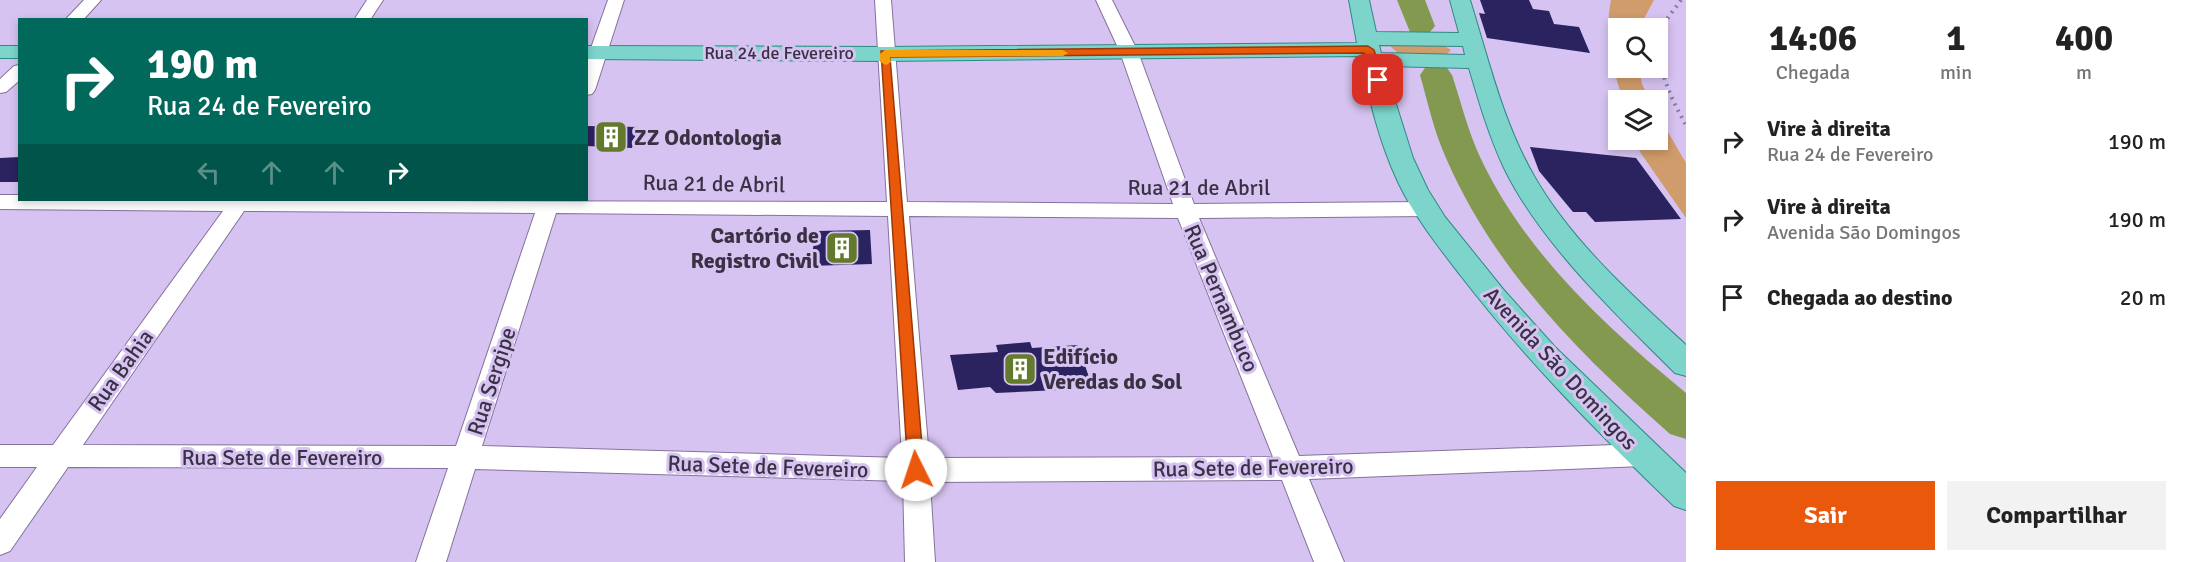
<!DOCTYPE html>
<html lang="pt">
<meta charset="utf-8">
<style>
body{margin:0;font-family:Signika,sans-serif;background:#f2f2f2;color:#222;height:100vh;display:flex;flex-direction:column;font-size:22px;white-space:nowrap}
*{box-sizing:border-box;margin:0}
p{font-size:20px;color:#767676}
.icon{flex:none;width:33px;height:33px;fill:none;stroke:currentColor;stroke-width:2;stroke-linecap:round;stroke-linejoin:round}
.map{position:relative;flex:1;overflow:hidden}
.drawer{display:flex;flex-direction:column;background:#fff;width:510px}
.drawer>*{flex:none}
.hud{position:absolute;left:18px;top:18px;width:570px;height:183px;border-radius:0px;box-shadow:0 3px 9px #0003;background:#00695c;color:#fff;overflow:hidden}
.buttons{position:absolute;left:1608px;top:18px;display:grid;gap:12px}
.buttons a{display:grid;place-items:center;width:60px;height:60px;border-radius:0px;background:#fff;box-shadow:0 3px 9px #0003;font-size:30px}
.pin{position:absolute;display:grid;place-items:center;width:51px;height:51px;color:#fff;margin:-26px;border-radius:12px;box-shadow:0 3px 9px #0006}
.me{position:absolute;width:66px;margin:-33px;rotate:356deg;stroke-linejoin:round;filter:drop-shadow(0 0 4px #0008)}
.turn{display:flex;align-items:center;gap:21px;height:126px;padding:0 30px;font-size:27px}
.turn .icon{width:78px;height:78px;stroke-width:2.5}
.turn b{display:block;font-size:42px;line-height:51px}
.lanes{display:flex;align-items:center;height:57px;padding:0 30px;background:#0003;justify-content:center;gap:30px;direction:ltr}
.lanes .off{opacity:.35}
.eta{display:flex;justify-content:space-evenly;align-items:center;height:102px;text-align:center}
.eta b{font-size:36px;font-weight:800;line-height:42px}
.button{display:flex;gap:12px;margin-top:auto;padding:12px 30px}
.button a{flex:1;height:69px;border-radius:0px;background:#ea580c;color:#fff;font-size:24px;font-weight:800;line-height:69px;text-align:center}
.button a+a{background:#f2f2f2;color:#222}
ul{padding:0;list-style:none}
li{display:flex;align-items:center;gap:18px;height:78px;padding:0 30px}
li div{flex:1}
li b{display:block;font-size:22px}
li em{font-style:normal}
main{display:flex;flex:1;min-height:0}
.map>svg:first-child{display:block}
</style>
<main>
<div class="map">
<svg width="1686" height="562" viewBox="0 0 1686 562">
<rect width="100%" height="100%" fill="#d6c3f1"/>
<!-- green -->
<path fill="#d09c6b" d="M 1611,0 L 1654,0 L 1639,28 L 1618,28 L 1618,68 L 1639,68 L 1642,84 L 1650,100 L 1623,100 C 1612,67 1604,35 1611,0 Z
M 1392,43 L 1443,45 L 1451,50 L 1446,55 L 1400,55 L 1390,46 Z
M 1658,115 L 1686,163 L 1686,218 L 1640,152 L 1636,140 L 1658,140 Z"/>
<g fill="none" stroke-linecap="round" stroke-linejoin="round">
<!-- river -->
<path fill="#82994f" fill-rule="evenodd" d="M 1397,0 L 1425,0 L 1435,26 L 1430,32 L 1420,35 L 1410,32 Z
M 1436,65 L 1447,68 L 1452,75 C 1461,102 1468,131 1480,157 C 1525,253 1606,327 1686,393 L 1686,439 L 1670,434 C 1580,355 1494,269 1446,158 C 1434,132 1428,103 1420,75 L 1425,68 Z"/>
</g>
<!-- building -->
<path fill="#2a2360" d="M 1480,0 L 1529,0 L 1533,9 L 1549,11 L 1554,24 L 1579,27 L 1590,53 L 1487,38 L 1479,13 L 1485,14 Z
M 586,126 L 638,127 L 632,148 L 586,146 Z
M 1530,147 L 1636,158 L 1681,219 L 1595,222 L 1586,212 L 1573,212 L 1539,171 Z
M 20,157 L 20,182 L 0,182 L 0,158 Z
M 870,230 L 872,264 L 810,266 L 816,231 Z
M 1030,342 L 1032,348 L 1078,345 L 1091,383 L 1072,384 L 1059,390 L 996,393 L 990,387 L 958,390 L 950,355 L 998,352 L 996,345 Z"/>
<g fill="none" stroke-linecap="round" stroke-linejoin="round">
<!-- minor casing -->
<g stroke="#84729c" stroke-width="2">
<path id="minor" d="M 84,0 L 101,0 L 83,20 L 65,20 Z
M 367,0 L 383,0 L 370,20 L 354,20 Z
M 608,0 L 624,0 L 595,90 L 592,94 L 586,95 L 586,62 Z
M 875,0 L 891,0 L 907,202 L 1173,204 L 1120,52 L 1096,0 L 1112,0 L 1138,52 L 1194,204 L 1427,202 L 1434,204 L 1437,209 L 1434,214 L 1427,216 L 1199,218 L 1299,456 L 1643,444 L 1652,447 L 1656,455 L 1652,463 L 1643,466 L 1309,479 L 1344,562 L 1314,562 L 1282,480 L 930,482 L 935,562 L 905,562 L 903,481 L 475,469 L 446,562 L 416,562 L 448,468 L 68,467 L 10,551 L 0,555 L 0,519 L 37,467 L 0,467 L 0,445 L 53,445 L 223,211 L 0,209 L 0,195 L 20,195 L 20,200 L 887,202 ZM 244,211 L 535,213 L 456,446 L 83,445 ZM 556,213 L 888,216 L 902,458 L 482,446 ZM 909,216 L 1178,218 L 1273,457 L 929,458 Z
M 20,65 L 20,80 L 6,92 L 0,93 L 0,79 L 14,66 Z"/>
</g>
<!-- major casing -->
<g stroke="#2e8985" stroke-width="2">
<path id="major" d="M 1349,0 L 1369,0 L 1376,32 L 1459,33 L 1450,0 L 1470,0 C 1488,58 1503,122 1534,176 C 1571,241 1632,295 1686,345 L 1686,376 L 1675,373 C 1616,314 1541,244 1504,168 C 1489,136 1479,102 1469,68 L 1384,66 L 1413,158 L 1428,190 L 1445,217 L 1503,289 L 1555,347 L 1686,473 L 1686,510 L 1674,506 C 1598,433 1525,359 1461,276 C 1438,246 1414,216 1398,182 C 1379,142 1369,98 1360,56 L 885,61 L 586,59 L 586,46 L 885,47 L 1357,43 ZM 1379,45 L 1463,46 L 1465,55 L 1381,53 Z
M 0,46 L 20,46 L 20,58 L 0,58 Z"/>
</g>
<!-- minor -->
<use href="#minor" fill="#fff" fill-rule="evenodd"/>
<!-- major -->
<use href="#major" fill="#7dd4cb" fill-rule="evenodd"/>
<!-- rail -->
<path stroke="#8a7c9d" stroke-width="4" stroke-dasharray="2 5" stroke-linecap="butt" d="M 1681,0 C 1675,9 1667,17 1663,27 C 1651,58 1671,99 1686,125"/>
</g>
<!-- route -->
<path fill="#ea580c" stroke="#983908" stroke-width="1.5" d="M 1368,46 L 1374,50 L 1383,80 L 1382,82 L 1378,83 L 1372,80 L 1364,53 L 890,57 L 924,470 L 922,475 L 916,477 L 910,475 L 908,470 L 881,51 Z"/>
<!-- slow -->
<path fill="#f59e0b" d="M 885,50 L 1063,50 L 1068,53 L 1063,56 L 890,57 L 891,62 L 886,65 L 880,62 L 880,54 Z"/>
<!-- icons -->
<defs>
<g id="building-square" transform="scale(1.725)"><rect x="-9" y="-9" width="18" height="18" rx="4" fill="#63792b" stroke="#d6c3f1"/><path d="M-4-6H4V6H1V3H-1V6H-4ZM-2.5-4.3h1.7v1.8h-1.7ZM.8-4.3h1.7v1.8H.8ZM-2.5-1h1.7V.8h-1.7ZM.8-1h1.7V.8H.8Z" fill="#fff"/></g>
</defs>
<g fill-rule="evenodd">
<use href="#building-square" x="611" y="137"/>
<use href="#building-square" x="842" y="248"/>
<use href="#building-square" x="1020" y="369"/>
</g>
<g text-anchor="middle" stroke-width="6" stroke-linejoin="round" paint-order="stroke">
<!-- far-street labels -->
<g font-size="18" fill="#3a3244" stroke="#d6c3f1">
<text x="779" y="59">Rua 24 de Fevereiro</text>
</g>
<!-- poi labels -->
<g font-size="22" font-weight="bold" fill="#3a3244" stroke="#d6c3f1" text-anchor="start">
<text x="634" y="145">ZZ Odontologia</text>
<text x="819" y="243" text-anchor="end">Cartório de<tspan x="819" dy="25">Registro Civil</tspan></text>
<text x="1043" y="364">Edifício<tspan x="1043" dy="25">Veredas do Sol</tspan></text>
</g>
<!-- street labels -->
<g font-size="22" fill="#3a3244" stroke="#d6c3f1">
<text transform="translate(714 183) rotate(1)" y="8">Rua 21 de Abril</text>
<text x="1199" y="195">Rua 21 de Abril</text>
<text transform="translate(1222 298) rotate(67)" y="8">Rua Pernambuco</text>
<text transform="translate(1561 368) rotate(47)" y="8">Avenida São Domingos</text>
<text transform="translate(120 370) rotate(-54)" y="8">Rua Bahia</text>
<text transform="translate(491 381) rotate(-72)" y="8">Rua Sergipe</text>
<text x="282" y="465">Rua Sete de Fevereiro</text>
<text transform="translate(768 466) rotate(2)" y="8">Rua Sete de Fevereiro</text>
<text transform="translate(1253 467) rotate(-1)" y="8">Rua Sete de Fevereiro</text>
</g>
</g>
</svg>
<div class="buttons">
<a><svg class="icon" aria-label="search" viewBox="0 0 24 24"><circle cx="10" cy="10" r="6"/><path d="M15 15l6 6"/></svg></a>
<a><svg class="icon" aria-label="layers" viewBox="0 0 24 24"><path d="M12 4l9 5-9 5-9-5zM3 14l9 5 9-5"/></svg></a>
</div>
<div class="pin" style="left:1378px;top:80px;background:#d93025"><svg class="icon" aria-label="arrive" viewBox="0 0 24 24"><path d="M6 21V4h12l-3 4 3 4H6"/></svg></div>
<svg class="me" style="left:916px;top:470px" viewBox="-20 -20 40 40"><circle r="19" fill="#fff"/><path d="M0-13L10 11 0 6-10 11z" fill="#ea580c"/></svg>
<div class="hud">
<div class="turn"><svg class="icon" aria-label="right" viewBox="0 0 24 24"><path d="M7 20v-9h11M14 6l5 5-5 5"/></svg><div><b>190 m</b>Rua 24 de Fevereiro</div></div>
<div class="lanes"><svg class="icon off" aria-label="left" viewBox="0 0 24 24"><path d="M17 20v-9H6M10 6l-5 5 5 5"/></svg><svg class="icon off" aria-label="ahead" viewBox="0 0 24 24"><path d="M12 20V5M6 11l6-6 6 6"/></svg><svg class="icon off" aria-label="ahead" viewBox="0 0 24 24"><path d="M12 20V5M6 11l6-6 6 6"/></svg><svg class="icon" aria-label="right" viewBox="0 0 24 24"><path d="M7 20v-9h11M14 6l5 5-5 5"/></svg></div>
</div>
</div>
<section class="drawer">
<div class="eta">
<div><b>14:06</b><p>Chegada</p></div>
<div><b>1</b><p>min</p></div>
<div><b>400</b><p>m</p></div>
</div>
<ul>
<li><svg class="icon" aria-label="right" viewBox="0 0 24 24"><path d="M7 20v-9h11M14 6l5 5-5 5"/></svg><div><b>Vire à direita</b><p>Rua 24 de Fevereiro</p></div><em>190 m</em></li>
<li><svg class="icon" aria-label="right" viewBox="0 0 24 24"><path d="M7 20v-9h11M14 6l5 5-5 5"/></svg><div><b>Vire à direita</b><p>Avenida São Domingos</p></div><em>190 m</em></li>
<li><svg class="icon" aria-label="arrive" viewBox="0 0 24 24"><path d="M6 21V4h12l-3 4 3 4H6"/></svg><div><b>Chegada ao destino</b></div><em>20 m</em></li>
</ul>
<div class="button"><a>Sair</a><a>Compartilhar</a></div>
</section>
</main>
